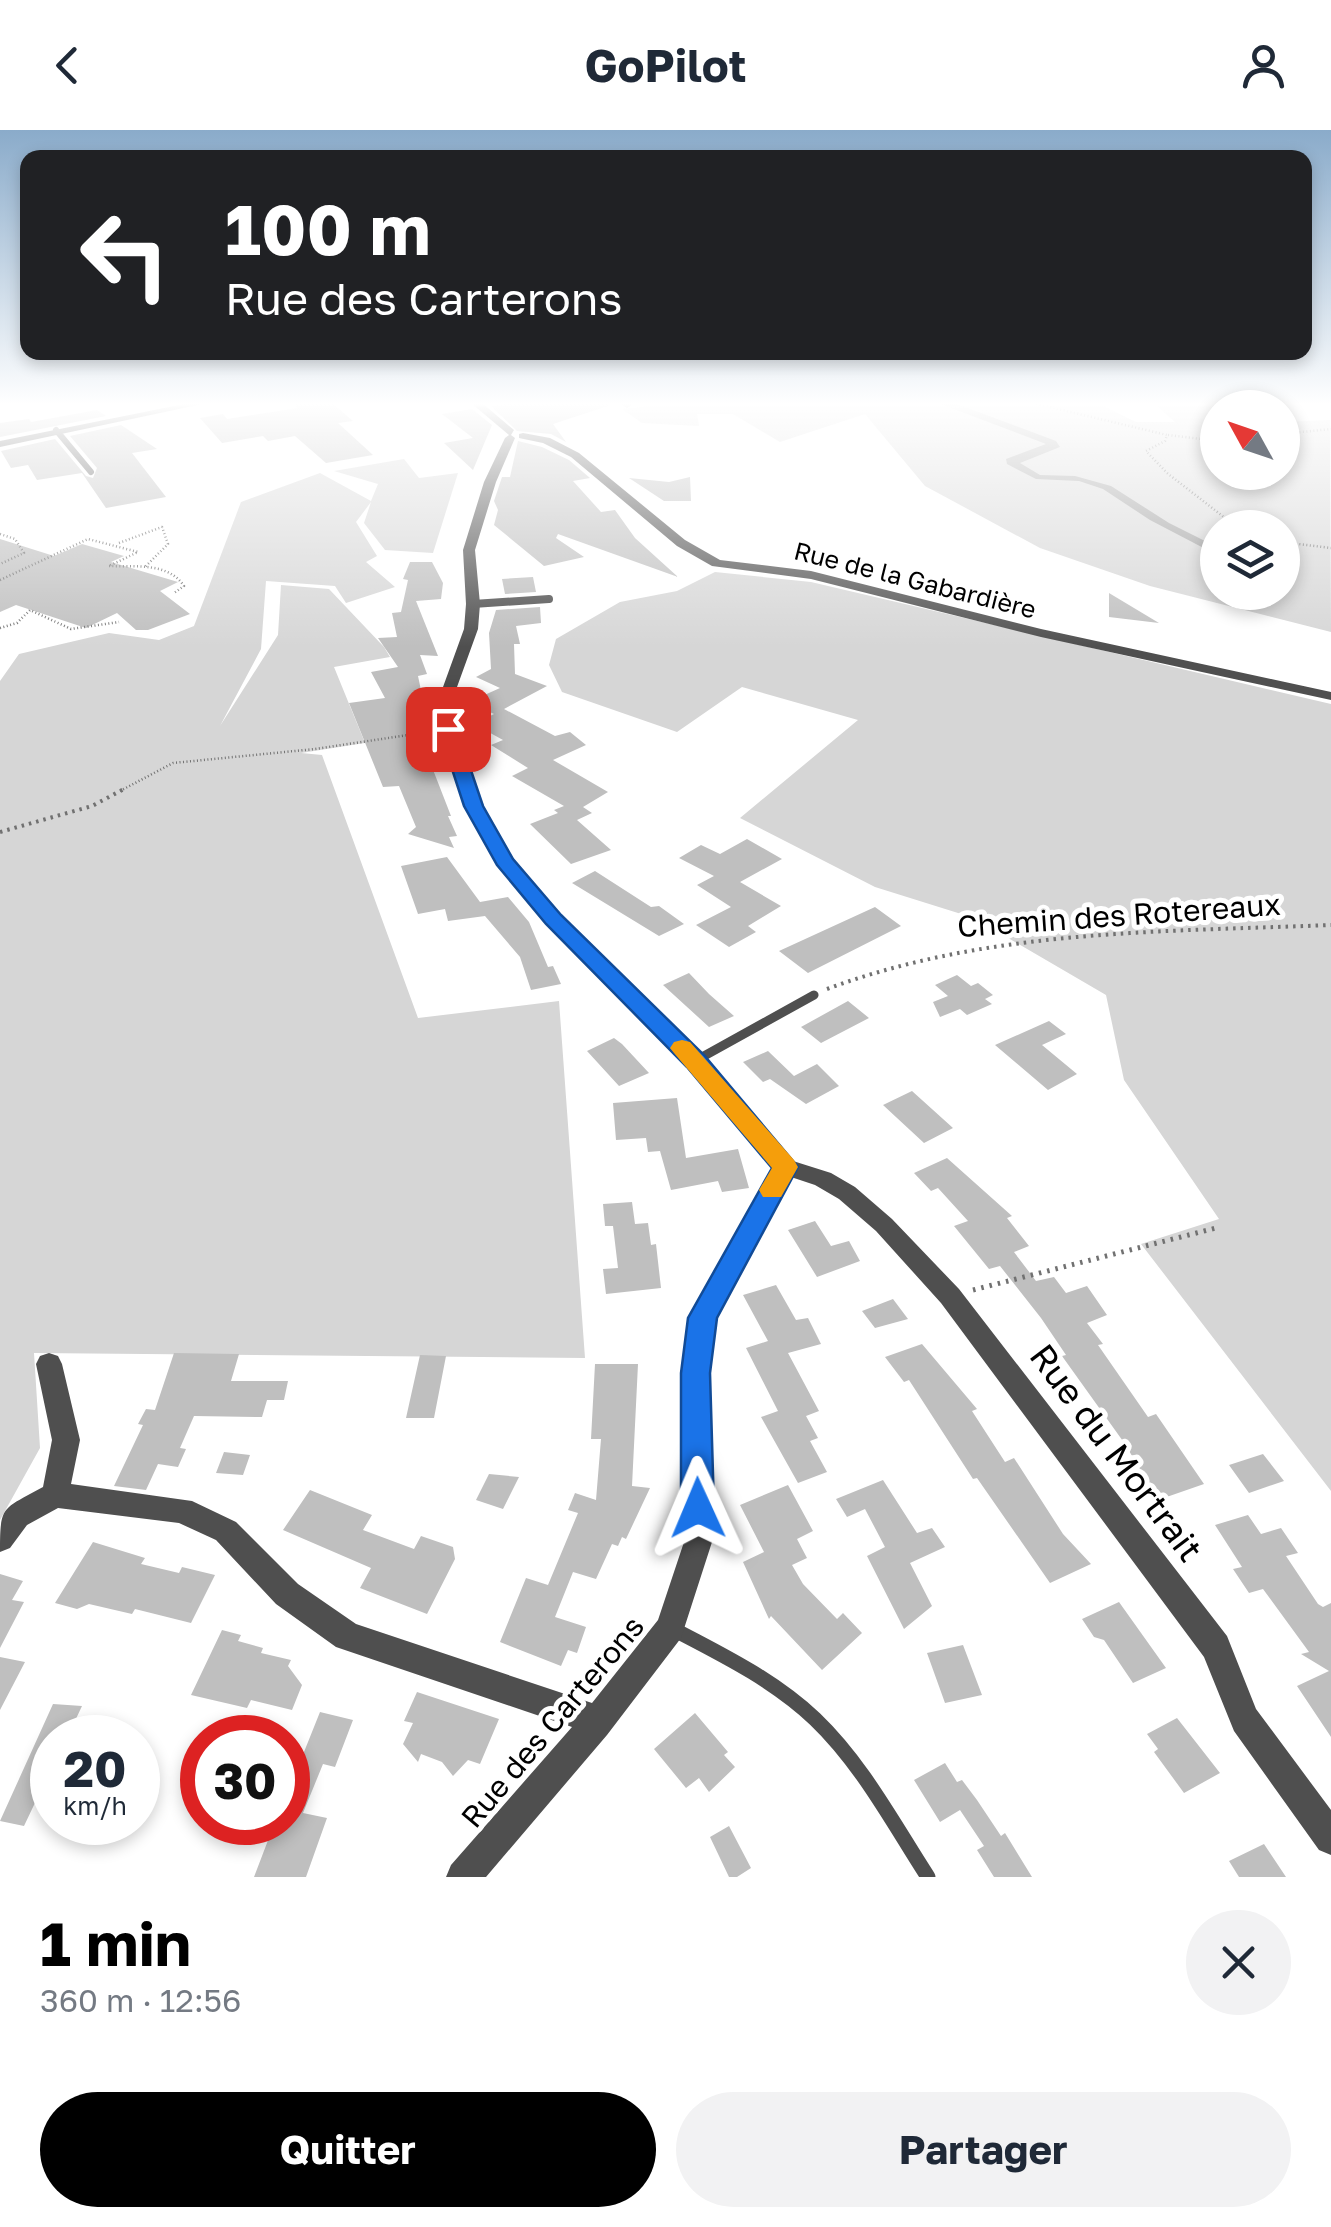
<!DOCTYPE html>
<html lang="fr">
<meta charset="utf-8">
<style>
body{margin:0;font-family:"Golos Text",sans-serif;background:#f2f2f3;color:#1f2937;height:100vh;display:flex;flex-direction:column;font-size:38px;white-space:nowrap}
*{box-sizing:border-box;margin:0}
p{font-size:32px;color:#747a83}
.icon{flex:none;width:55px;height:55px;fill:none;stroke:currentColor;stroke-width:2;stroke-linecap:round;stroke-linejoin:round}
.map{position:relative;height:1747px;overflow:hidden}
.sheet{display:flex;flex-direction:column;background:#fff;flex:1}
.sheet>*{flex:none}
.top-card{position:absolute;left:20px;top:20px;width:1292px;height:210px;border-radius:20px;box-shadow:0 5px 15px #0003;background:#202124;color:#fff;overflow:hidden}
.needle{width:65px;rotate:310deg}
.fabs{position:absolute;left:1200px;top:260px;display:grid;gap:20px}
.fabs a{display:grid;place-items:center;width:100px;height:100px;border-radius:50%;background:#fff;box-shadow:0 5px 15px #0003;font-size:50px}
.speed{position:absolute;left:30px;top:1585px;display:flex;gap:20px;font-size:50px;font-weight:700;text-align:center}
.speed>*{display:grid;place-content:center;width:130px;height:130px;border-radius:50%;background:#fff;box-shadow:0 5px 15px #0003;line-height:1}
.speed small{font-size:25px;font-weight:400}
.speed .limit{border:15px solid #d22;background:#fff;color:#111}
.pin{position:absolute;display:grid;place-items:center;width:85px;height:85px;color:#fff;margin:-42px;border-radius:20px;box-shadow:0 5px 15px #0006}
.me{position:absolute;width:110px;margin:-55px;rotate:359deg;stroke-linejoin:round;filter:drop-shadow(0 0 8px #0008)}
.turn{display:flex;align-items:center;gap:35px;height:210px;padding:0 40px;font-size:45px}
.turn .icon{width:130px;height:130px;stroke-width:2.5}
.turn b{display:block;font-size:70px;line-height:85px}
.round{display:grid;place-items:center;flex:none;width:105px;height:105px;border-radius:52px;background:#f2f2f3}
.summary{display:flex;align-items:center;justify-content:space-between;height:170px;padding:0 40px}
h1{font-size:60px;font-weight:700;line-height:75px;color:#000}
.button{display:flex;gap:20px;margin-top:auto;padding:20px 40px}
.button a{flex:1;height:115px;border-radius:60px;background:#000;color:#fff;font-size:40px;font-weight:700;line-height:115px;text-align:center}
.button a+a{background:#f2f2f3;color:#1f2937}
header{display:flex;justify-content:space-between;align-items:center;height:130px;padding:0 40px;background:#fff;font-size:45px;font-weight:700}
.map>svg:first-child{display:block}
</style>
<header><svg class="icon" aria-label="back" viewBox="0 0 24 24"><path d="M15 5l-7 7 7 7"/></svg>GoPilot<svg class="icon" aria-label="person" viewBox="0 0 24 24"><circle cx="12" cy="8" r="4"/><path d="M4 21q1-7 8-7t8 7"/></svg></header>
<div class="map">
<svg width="1331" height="1747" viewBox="0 0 1331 1747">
<rect width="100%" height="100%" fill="#fff"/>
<!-- green -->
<path fill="#d6d6d6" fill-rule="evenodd" d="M 677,273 L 1097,273 L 1136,292 L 1175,292 L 1153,273 L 1253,273 L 1260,277 L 1218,278 L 1218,342 L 1282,342 L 1283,292 L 1330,290 L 1331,502 L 1150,456 L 1040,418 L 925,356 L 865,284 L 780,312 L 733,284 L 697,284 L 699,296 L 642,293 L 622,279 ZM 1218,398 L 1282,398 L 1282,462 L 1218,462 Z
M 404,329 L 419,348 L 458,343 L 433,423 L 385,420 L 364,393 L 371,372 L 356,392 L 377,426 L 366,432 L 395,457 L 346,473 L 335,456 L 266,451 L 261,519 L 220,596 L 278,505 L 281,455 L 329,459 L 384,517 L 390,527 L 334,537 L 365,613 L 301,623 L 322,625 L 418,888 L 559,871 L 585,1228 L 34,1223 L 40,1318 L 0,1390 L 0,551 L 19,524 L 109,503 L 159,510 L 194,496 L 241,372 L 320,343 L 371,371 L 378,354 L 334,341 Z
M 715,442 L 811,452 L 1331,574 L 1331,1361 L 1141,1114 L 1219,1089 L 1124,950 L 1106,865 L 974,788 L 875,757 L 740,688 L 858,590 L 742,557 L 677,602 L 562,562 L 549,535 L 556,509 L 620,472 L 677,461 Z"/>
<!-- water -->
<path fill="#9d9d9d" d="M 938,273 L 954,273 L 1056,311 L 1060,317 L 1020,333 L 1040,345 L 1075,346 L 1111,356 L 1169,393 L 1217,417 L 1217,425 L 1150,390 L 1103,359 L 1079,351 L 1036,349 L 1007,334 L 1006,329 L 1046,314 Z"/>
<!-- building -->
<path fill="#bfbfbf" d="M 292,273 L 332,273 L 353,291 L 338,293 L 373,325 L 326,333 L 295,306 L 268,311 L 263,306 L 222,313 L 200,288 L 223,284 L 227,289 L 298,278 Z
M 511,273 L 608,273 L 608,276 L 553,294 L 566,312 L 551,304 L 517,301 L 491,276 Z
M 472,279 L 492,295 L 473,340 L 444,313 L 473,308 L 442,284 Z
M 97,280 L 106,286 L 0,307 L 0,293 L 29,289 L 31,292 Z
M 121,295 L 157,319 L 132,323 L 166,367 L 106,378 L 82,343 L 37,350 L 28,335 L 11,338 L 1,321 L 55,309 L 86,346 L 93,348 L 97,338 L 70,306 Z
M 518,311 L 542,317 L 569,330 L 590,348 L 573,351 L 601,382 L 615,380 L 635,408 L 678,447 L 558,404 L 556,408 L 584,427 L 544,436 L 494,395 L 498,380 L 494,371 L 502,347 L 510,347 Z
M 690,347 L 691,371 L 664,371 L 629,348 L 669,352 Z
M 0,409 L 54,426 L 82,414 L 124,426 L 111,432 L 178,452 L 160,461 L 190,484 L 148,500 L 136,500 L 117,483 L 86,498 L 16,475 L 0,482 Z
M 410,432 L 432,432 L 443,453 L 441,469 L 416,471 L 438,526 L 420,525 L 427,544 L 418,546 L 427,589 L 423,590 L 425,597 L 410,598 L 424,633 L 430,632 L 451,686 L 448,686 L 457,706 L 449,707 L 454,718 L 408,704 L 416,697 L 399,656 L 383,657 L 349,573 L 385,568 L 371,542 L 398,537 L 378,508 L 397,507 L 392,483 L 401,482 L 408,450 L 403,449 Z
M 533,447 L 536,462 L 505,464 L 502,449 Z
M 1109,463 L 1159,493 L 1109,487 Z
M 540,477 L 541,493 L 516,496 L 520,514 L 514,514 L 515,544 L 547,556 L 504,579 L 555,606 L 570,602 L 586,615 L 553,630 L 608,662 L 583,677 L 592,683 L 577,690 L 611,720 L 571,734 L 530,694 L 558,683 L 554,680 L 564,676 L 512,646 L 528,638 L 491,615 L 503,610 L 474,594 L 494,584 L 469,572 L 500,558 L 476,547 L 491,539 L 489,503 L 496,480 Z
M 747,709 L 782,729 L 740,752 L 781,776 L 748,796 L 756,802 L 729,817 L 696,795 L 731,777 L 697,755 L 714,746 L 679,728 L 701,715 L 720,724 Z
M 447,727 L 480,772 L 508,767 L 529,792 L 548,837 L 553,836 L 561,854 L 531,860 L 520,827 L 485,786 L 448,791 L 445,779 L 418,784 L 401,736 Z
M 595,741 L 651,777 L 659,776 L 684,794 L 659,806 L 572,753 Z
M 875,777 L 901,796 L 808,843 L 779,821 Z
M 689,843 L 709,864 L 734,886 L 709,897 L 663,855 Z
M 957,845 L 971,856 L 978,853 L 993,865 L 985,869 L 992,874 L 967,885 L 960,879 L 940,887 L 933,872 L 948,866 L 935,855 Z
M 848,871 L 869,888 L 821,913 L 801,897 Z
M 1049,891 L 1066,904 L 1042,915 L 1077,944 L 1048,960 L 995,915 Z
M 614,908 L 622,914 L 649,943 L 619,956 L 587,921 Z
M 768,921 L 794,946 L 817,934 L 839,956 L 806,974 L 770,949 L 763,952 L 743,932 Z
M 912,961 L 953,998 L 924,1013 L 883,975 Z
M 677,968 L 686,1028 L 738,1019 L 749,1058 L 722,1062 L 718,1051 L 671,1060 L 660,1021 L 648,1022 L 646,1008 L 616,1010 L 613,973 Z
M 947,1028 L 1012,1086 L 1007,1088 L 1029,1116 L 1014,1122 L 1036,1151 L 1054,1147 L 1066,1163 L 1087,1156 L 1107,1185 L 1087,1193 L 1103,1214 L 1098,1215 L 1148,1287 L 1156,1284 L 1204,1354 L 1158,1370 L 1125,1314 L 1062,1226 L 1066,1225 L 1041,1188 L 1000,1136 L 989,1139 L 954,1096 L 968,1091 L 938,1058 L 931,1061 L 914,1043 Z
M 632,1072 L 635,1094 L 648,1093 L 651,1115 L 656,1114 L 661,1158 L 606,1164 L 603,1139 L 618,1138 L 613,1096 L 605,1096 L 603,1074 Z
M 815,1091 L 831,1116 L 849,1111 L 860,1131 L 817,1147 L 788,1100 Z
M 776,1155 L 796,1190 L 808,1188 L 821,1214 L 788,1223 L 819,1281 L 806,1286 L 818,1308 L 810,1311 L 827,1342 L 798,1353 L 761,1287 L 778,1281 L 746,1218 L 768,1211 L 743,1165 Z
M 893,1169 L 908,1189 L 875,1198 L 862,1181 Z
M 922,1214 L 977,1279 L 972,1281 L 1005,1332 L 1014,1328 L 1063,1404 L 1091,1434 L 1050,1453 L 977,1348 L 973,1349 L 909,1250 L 904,1252 L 885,1227 Z
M 174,1223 L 239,1224 L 231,1251 L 288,1251 L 284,1270 L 267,1270 L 262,1287 L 194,1286 L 180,1318 L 186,1319 L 178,1337 L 158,1334 L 146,1360 L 114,1356 L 143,1295 L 138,1294 L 146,1279 L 155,1280 Z
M 420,1225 L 446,1226 L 434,1288 L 406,1288 Z
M 595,1234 L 638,1234 L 632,1356 L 650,1358 L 626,1409 L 622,1407 L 618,1416 L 612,1414 L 596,1449 L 573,1442 L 555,1487 L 586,1497 L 577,1523 L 568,1520 L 561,1536 L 500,1512 L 526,1448 L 548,1455 L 578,1383 L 568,1380 L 575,1363 L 596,1370 L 601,1309 L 591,1309 Z
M 224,1322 L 250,1325 L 243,1345 L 216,1343 Z
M 1263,1324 L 1284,1351 L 1249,1363 L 1229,1335 Z
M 489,1344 L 519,1347 L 503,1379 L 476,1370 Z
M 883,1350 L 917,1403 L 932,1398 L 945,1417 L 910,1433 L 932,1476 L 904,1499 L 867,1426 L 885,1417 L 865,1379 L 847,1387 L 836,1369 Z
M 788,1355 L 813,1401 L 797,1409 L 807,1428 L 792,1435 L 803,1454 L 837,1489 L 843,1483 L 862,1503 L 822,1540 L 771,1486 L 769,1489 L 743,1432 L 764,1422 L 740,1375 Z
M 310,1360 L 372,1385 L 363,1400 L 414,1419 L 421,1406 L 453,1417 L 455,1429 L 427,1484 L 360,1458 L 371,1438 L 283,1400 Z
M 1248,1385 L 1261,1404 L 1281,1398 L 1298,1423 L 1286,1426 L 1318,1474 L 1323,1477 L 1331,1473 L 1331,1607 L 1297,1556 L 1329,1541 L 1301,1524 L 1309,1522 L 1263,1459 L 1249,1463 L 1233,1439 L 1242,1437 L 1215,1395 Z
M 93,1412 L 145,1428 L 141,1434 L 179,1443 L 182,1437 L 215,1445 L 191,1493 L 135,1479 L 132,1484 L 89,1474 L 77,1479 L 55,1473 Z
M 0,1444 L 23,1451 L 12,1470 L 24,1472 L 0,1518 Z
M 1119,1472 L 1166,1538 L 1133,1553 L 1104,1510 L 1094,1507 L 1082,1489 Z
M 222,1500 L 241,1505 L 238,1511 L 263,1518 L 261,1523 L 291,1530 L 288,1536 L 302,1555 L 292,1580 L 251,1570 L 247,1578 L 191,1565 Z
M 963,1515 L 982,1565 L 945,1573 L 927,1523 Z
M 0,1527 L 25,1532 L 0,1580 Z
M 417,1562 L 499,1589 L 480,1634 L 468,1630 L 453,1646 L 442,1632 L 421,1624 L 418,1632 L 403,1614 L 413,1593 L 404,1591 Z
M 53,1574 L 82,1576 L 67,1608 L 52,1608 L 52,1637 L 24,1696 L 0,1691 Z
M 320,1582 L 353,1590 L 335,1637 L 323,1634 L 303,1683 L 327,1688 L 306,1747 L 254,1747 L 275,1692 L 288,1692 L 288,1662 Z
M 695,1583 L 728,1622 L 724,1625 L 735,1637 L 709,1662 L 699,1648 L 686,1658 L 654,1619 Z
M 1177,1588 L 1220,1643 L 1184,1663 L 1154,1622 L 1158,1619 L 1147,1604 Z
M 945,1633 L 957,1652 L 962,1650 L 977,1670 L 1001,1706 L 1005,1703 L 1032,1747 L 994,1747 L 977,1720 L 984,1716 L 960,1680 L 940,1692 L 914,1650 Z
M 729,1696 L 751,1738 L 737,1747 L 729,1747 L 710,1707 Z
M 1264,1714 L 1286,1747 L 1239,1747 L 1229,1731 Z"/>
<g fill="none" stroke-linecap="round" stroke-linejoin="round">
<!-- path-far2 -->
<path stroke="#717171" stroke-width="2.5" stroke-dasharray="1 2.5" stroke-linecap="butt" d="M 1033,273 L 1167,305 L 1165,311 L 1146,321 L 1167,343 L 1238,398
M 1282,304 L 1331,299
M 1168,305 L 1218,311
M 0,404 L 15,409 L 24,423 L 0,434
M 1282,412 L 1331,418
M 119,413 L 162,397 L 168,414 L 144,438
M 109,436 C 135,437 168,432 184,456 L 174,463
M 0,450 L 88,409 L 138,422 L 109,436
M 0,498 L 17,493 L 30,480 L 71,499 L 119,492
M 120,661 L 173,633 L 315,619 L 428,602"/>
<!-- path-far1 -->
<path stroke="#717171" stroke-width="4" stroke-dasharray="2.5 5" stroke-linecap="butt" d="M 0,702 L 92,676 L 124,659
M 827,859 C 989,799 1160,802 1331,795"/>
<!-- path -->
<path stroke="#717171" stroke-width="5" stroke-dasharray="2.5 6" stroke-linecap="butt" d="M 973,1160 L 1216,1098"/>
<!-- service-far3 -->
<path stroke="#4f4f4f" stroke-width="6" d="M 56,300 L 91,342"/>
<!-- service-far2 -->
<path stroke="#4f4f4f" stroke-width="8" d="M 473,474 L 549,469"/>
<!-- service-far1 -->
<path stroke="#4f4f4f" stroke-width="9" d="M 695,931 L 814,865"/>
<!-- service -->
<path stroke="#4f4f4f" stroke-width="15" d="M 671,1498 C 721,1524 774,1550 815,1589 C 862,1634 893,1693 928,1747"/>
<!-- minor -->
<path fill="#4f4f4f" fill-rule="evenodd" d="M 471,273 L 482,273 L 514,300 L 511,305 L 515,308 L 496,352 L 475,420 L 480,474 L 478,499 L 457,557 L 456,599 L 482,676 L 512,729 L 560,785 L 702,926 L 793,1031 L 831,1043 L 855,1057 L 892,1089 L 959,1159 L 1227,1506 L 1256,1579 L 1331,1680 L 1331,1725 L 1319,1720 L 1234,1601 L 1204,1527 L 941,1173 L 876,1101 L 839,1069 L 815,1055 L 791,1047 L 716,1187 L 709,1243 L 712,1412 L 681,1508 L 607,1605 L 486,1747 L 446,1747 L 451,1735 L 572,1597 L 336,1517 L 276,1474 L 216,1410 L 179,1393 L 58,1378 L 27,1395 L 10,1418 L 0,1422 C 0,1374 2,1380 43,1357 L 52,1310 L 36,1234 L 40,1226 L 49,1223 L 58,1226 L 62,1234 L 80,1310 L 71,1354 L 192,1371 L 236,1392 L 298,1454 L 356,1494 L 592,1573 L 658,1490 L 684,1412 L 683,1243 L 690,1187 L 773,1038 L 688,936 L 546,793 L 498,735 L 466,676 L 440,599 L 443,557 L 464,499 L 466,474 L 463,420 L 484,352 L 505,308 L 509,305 Z
M 620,273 L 630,273 L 632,275 L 627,278 Z
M 523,303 L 550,308 L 579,323 L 685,410 L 720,430 L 811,441 L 1041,499 L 1331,562 L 1331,570 L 1041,507 L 811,449 L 712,436 L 677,416 L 571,327 L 543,313 L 519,308 L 519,304 Z"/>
<!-- tertiary -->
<path fill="#4f4f4f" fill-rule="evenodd" d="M 189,273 L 207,273 L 0,317 L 0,311 Z"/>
</g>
<!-- sky -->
<linearGradient id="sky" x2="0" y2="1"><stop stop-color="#8aabca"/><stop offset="0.53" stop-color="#fff"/><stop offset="1" stop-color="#fff" stop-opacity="0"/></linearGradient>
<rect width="1331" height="517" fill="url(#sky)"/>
<!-- route -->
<path fill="#1a73e8" stroke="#114b97" stroke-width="2.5" d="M 448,594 L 457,599 L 483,676 L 513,729 L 561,785 L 704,925 L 798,1037 L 717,1188 L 710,1243 L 714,1378 L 709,1389 L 698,1393 L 686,1389 L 681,1378 L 681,1243 L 688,1188 L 772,1038 L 687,937 L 546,794 L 497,735 L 464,676 L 439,599 Z"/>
<!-- slow -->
<path fill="#f59e0b" d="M 682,910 L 690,912 L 794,1030 L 798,1037 L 781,1067 L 763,1067 L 759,1060 L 772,1038 L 674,923 L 670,918 L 674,912 Z"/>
<g text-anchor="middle" stroke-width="10" stroke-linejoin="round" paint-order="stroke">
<!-- far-street labels -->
<g font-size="25" fill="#000" stroke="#fff">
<text transform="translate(915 450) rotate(14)" y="9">Rue de la Gabardière</text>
</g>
<!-- street labels -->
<g font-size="30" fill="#000" stroke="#fff">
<text transform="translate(1119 786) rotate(-4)" y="10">Chemin des Rotereaux</text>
<text transform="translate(553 1592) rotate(-50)" y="10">Rue des Carterons</text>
</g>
<!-- near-street labels -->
<g font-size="35" fill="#000" stroke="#fff">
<text transform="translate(1116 1323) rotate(53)" y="12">Rue du Mortrait</text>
</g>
</g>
</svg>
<div class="fabs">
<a><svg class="needle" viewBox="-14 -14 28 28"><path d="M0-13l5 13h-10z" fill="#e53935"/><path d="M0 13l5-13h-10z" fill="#747a83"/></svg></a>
<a><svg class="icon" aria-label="layers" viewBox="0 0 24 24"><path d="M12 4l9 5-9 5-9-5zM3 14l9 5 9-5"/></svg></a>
</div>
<div class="speed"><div>20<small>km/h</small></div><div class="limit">30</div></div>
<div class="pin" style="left:448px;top:599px;background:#d93025"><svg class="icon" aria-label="arrive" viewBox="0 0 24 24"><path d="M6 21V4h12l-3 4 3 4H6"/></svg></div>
<svg class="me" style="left:698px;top:1378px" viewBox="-20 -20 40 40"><path d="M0-17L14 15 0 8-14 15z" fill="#1a73e8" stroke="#fff" stroke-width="4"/></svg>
<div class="top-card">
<div class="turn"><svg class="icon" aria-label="left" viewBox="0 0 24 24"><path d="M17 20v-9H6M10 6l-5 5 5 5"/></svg><div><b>100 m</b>Rue des Carterons</div></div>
</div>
</div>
<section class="sheet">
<div class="summary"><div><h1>1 min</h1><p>360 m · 12:56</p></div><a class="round"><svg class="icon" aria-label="close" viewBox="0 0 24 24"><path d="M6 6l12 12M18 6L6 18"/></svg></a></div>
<div class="button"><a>Quitter</a><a>Partager</a></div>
</section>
